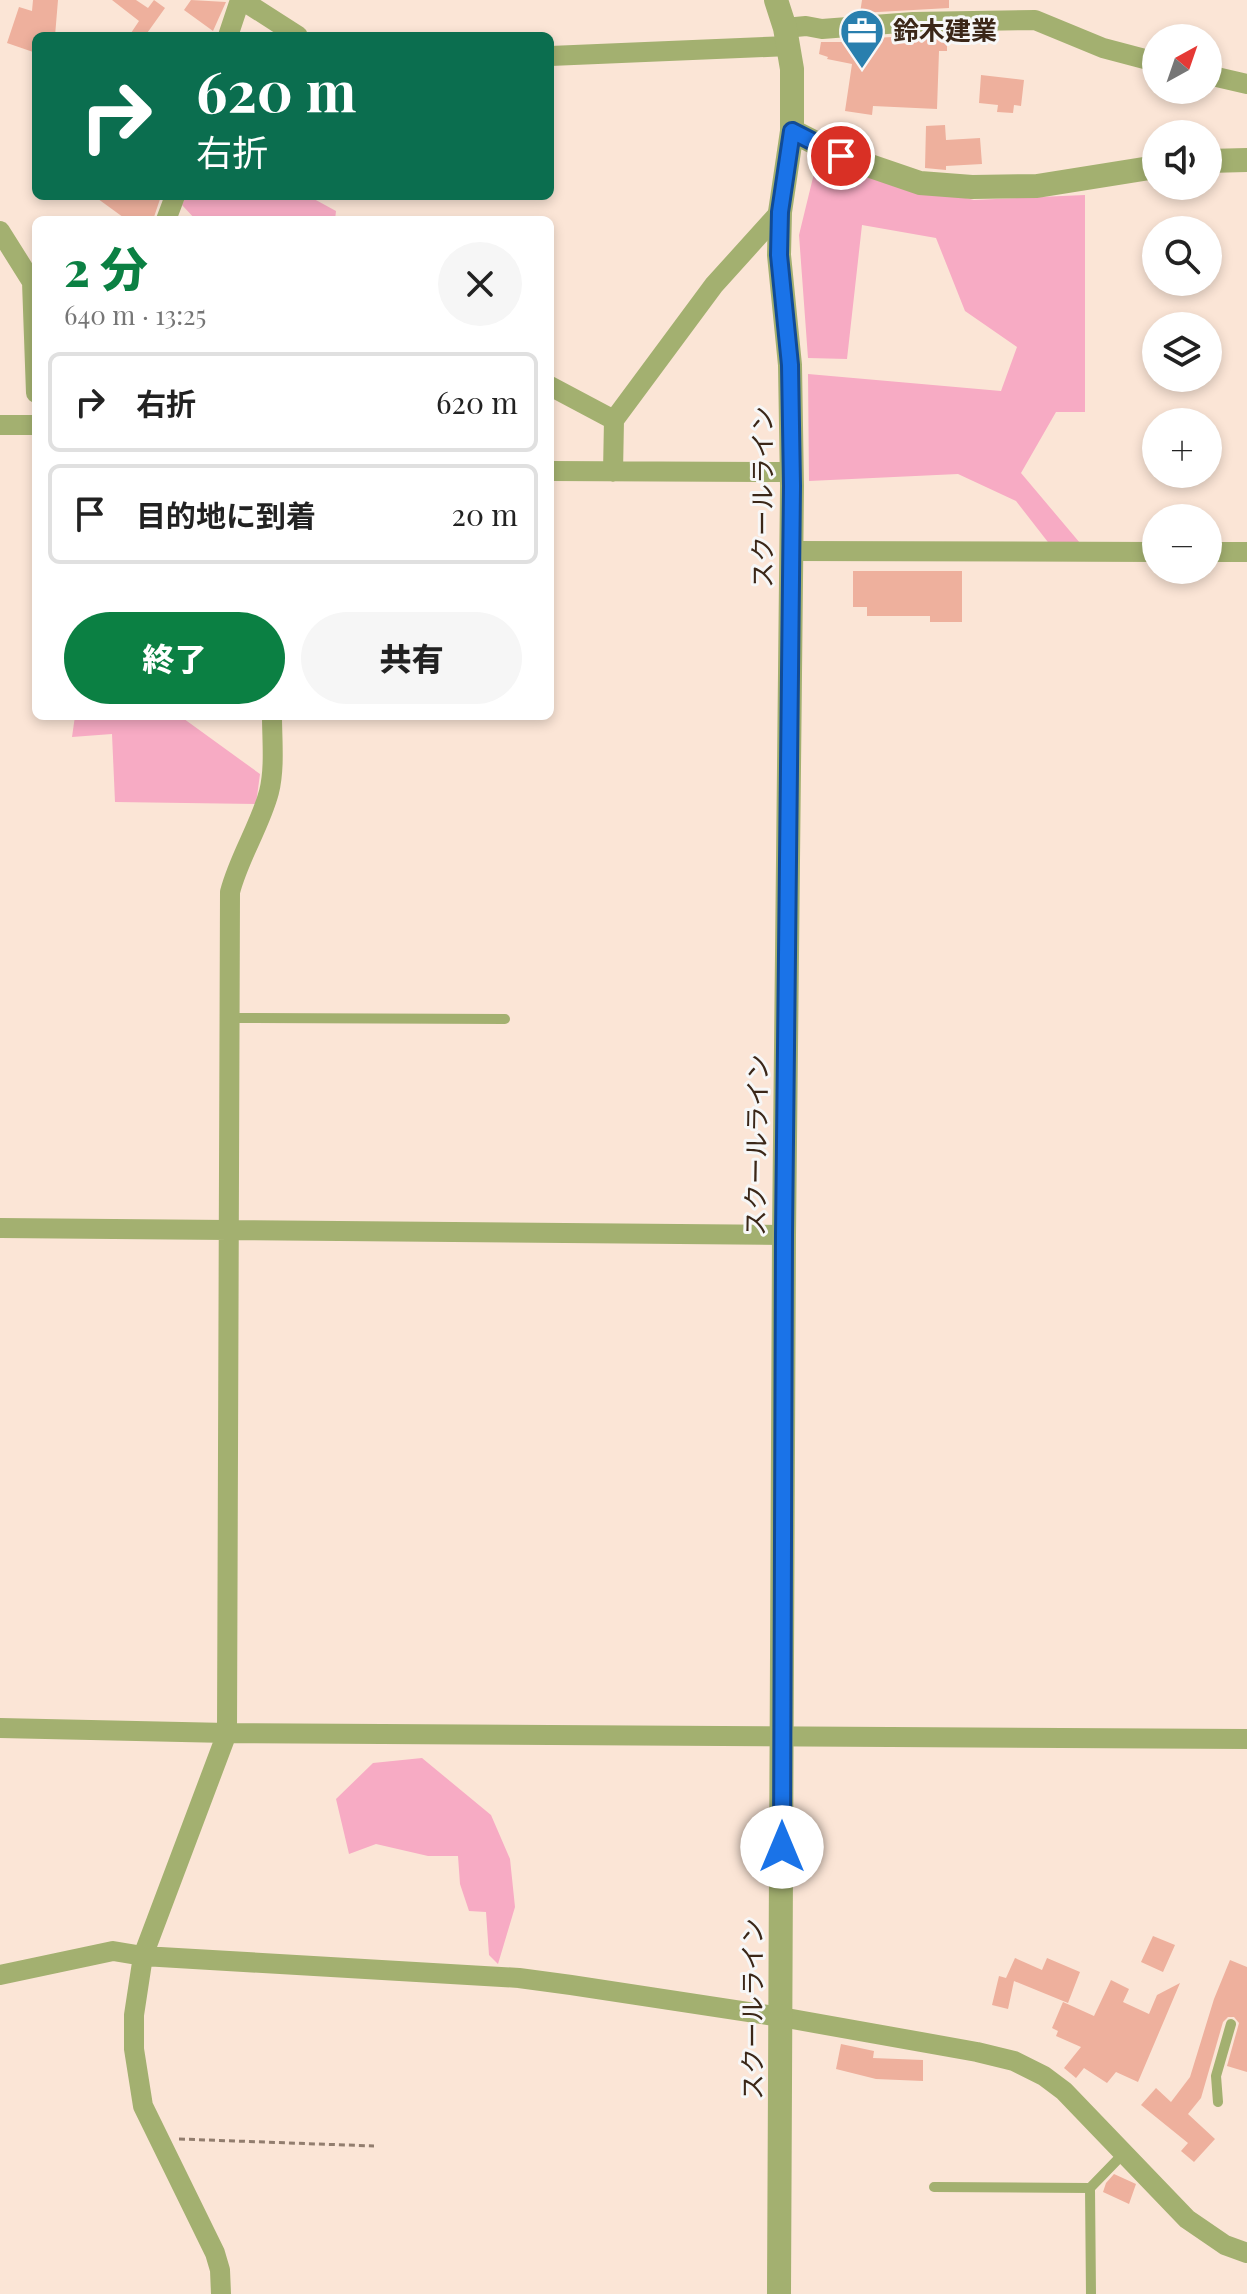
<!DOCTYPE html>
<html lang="ja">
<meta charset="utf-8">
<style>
body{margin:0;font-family:"Playfair Display","Noto Sans JP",serif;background:#f6f6f6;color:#222;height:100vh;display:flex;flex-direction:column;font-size:30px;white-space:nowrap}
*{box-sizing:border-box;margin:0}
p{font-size:26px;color:#767676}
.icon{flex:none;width:44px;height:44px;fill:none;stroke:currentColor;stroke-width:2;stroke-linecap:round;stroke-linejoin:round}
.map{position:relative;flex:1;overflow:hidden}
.side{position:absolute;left:32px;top:216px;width:522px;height:504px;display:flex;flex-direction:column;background:#fff;border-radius:12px;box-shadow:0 4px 12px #0003}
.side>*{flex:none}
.banner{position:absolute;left:32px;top:32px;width:522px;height:168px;border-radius:12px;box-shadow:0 4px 12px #0003;background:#0b6e4f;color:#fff;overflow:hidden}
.needle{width:52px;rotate:40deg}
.controls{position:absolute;left:1142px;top:24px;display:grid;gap:16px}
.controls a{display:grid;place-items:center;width:80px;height:80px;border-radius:50%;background:#fff;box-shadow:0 4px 12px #0003;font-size:40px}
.pin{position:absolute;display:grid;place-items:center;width:68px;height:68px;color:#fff;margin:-34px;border:4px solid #fff;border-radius:50%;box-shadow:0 2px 8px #0007}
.me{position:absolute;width:88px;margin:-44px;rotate:0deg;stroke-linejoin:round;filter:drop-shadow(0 0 6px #0008)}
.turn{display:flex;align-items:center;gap:28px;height:168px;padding:0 32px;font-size:36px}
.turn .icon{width:104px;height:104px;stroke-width:2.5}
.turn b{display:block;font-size:56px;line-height:68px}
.round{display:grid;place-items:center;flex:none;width:84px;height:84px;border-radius:42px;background:#f6f6f6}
.summary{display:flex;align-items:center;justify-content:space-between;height:136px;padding:0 32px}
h1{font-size:48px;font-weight:800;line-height:60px;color:#0b8043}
.action{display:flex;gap:16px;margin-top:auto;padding:16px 32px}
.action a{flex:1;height:92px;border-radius:48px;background:#0b8043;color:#fff;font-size:32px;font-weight:800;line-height:92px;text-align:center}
.action a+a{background:#f6f6f6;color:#222}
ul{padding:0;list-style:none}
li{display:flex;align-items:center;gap:24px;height:100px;margin:0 16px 12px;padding:0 16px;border:4px solid #e0e0e0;border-radius:12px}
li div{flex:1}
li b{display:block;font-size:30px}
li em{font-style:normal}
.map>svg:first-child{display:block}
</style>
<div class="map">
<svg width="1247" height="2294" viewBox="0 0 1247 2294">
<rect width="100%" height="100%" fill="#fbe5d6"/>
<!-- green -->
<path fill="#f7abc4" d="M 817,161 L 974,200 L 1085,195 L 1085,412 L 1056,412 L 1021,473 L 1080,543 L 1051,546 L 1016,501 L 958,474 L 809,481 L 808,374 L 1001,391 L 1017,347 L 965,311 L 936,238 L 862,225 L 847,359 L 808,358 L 799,235 Z
M 186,196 L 315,196 L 314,199 L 336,211 L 335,220 L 196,220 L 182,205 Z
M 75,716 L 180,716 L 260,774 L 256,804 L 115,802 L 112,734 L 72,737 Z
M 422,1758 L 491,1815 L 510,1859 L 515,1907 L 498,1964 L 489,1955 L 486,1912 L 469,1911 L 460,1884 L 458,1856 L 428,1856 L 376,1844 L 349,1854 L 336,1799 L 373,1763 Z"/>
<!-- building -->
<path fill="#eeb09d" d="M 33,0 L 58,0 L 55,36 L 36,36 L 36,53 L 7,43 L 19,7 L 32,11 Z
M 112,0 L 136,0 L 148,8 L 154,0 L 165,8 L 145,36 L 129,36 L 139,21 Z
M 191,0 L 226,2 L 213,31 L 184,10 Z
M 862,0 L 949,0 L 949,8 L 860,13 Z
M 947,34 L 947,51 L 939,51 L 937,109 L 873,106 L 872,115 L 845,111 L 852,64 L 827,59 L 828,57 L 819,54 L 821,42 L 856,42 L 856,39 Z
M 981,75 L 1024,80 L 1021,106 L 1014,105 L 1013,113 L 997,112 L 998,105 L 979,103 Z
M 945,125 L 946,140 L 980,138 L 982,164 L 946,166 L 946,170 L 925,168 L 926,126 Z
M 94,196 L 161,196 L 153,220 L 127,220 Z
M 853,571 L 962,571 L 962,622 L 930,622 L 930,616 L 867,616 L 867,607 L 853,607 Z
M 1153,1936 L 1175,1945 L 1163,1972 L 1141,1962 Z
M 1015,1958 L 1042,1970 L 1047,1958 L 1080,1972 L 1068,2003 L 1014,1981 L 1008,2009 L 992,2005 L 999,1976 L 1006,1978 Z
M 1230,1960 L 1247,1967 L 1247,2072 L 1227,2066 L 1239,2023 L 1234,2017 L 1228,2017 L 1223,2022 L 1201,2098 L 1188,2114 L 1215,2139 L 1194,2162 L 1181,2151 L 1188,2143 L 1141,2105 L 1156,2088 L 1171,2102 L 1190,2077 L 1214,1999 Z
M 1111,1980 L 1129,1989 L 1123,2002 L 1149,2014 L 1157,1995 L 1180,1983 L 1138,2082 L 1116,2072 L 1107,2083 L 1084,2068 L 1076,2078 L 1064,2068 L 1081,2047 L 1056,2036 L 1058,2031 L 1052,2028 L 1063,2002 L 1094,2016 Z
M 841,2044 L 874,2051 L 873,2058 L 923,2060 L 923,2081 L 876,2079 L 836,2069 Z
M 1114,2174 L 1136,2184 L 1129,2204 L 1103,2192 L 1106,2183 Z"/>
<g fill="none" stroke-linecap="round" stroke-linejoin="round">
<!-- path -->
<path stroke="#927d6e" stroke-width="3" stroke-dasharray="6 4" stroke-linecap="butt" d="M 179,2139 L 374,2146"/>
<!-- service -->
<path stroke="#a3b070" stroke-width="10" d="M 228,1018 L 505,1019
M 1218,2102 L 1216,2076 L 1231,2024
M 934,2187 L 1090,2188
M 1091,2294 L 1090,2188 L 1124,2153"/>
<!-- minor -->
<path stroke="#a3b070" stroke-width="20" d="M 242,0 L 298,36
M 785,28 L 806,26 L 822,29 L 913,22 L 1035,20 L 1103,48 L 1156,62
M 228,36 L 240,0
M 550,56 L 789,46
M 1208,75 L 1247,84
M 166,220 L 175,196
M 0,231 L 32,282 L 36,393
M 550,386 L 614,420
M 0,425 L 36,425
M 550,471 L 791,472
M 613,472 L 614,420 L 714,285 L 780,212
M 791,551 L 1156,552
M 1208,552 L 1247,552
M 0,1228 L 784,1235
M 0,1728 L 227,1733 L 1247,1739
M 0,1975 L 113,1951 L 143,1956 L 519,1978 L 571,1985 L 781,2017 L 977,2052 L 1014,2061 L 1044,2076 L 1064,2091 L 1187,2219 L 1225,2245 L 1247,2253
M 221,2294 L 220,2270 L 215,2253 L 143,2106 L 134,2049 L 134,2015 L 143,1956 L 227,1733 L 230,892 C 239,857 260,826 269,792 C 275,768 272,740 272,716"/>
<!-- tertiary -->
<path stroke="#a3b070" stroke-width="24" d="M 776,0 L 785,28 L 792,69 L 792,131 L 780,212 L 779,255 L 790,365 L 792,486 L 784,1235 L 779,2294
M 792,131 L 841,156 L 920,183 L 972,187 L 1037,186 L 1156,167
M 1208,161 L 1247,160"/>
</g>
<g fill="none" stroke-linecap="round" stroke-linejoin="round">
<!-- route casing -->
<g stroke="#114b97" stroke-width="20">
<path id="route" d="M 782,1847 L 784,1235 L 792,486 L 790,365 L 779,255 L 780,212 L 792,131 L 841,156"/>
</g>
<!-- route -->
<use href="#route" stroke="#1a73e8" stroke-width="14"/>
</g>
<!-- icons -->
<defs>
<g id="office-pin" transform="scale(2.3)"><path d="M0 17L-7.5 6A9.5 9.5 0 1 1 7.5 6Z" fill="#297fae" stroke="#f7f7f7"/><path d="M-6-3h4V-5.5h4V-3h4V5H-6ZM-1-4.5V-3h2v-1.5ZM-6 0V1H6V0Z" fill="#fff"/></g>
</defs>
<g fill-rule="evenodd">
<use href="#office-pin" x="862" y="31"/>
</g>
<g text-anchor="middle" stroke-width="6" stroke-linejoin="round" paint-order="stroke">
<!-- poi labels -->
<g font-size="26" font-weight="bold" fill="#3b2718" stroke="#f7f7f7" text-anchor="start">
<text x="893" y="40">鈴木建業</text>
</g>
<!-- street labels -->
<g font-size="26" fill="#3b2718" stroke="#f7f7f7">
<text transform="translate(763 497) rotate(-90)" y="9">スクールライン</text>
<text transform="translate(757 1145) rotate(-89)" y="9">スクールライン</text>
<text transform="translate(753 2009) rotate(-90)" y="9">スクールライン</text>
</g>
</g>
</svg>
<div class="controls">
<a><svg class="needle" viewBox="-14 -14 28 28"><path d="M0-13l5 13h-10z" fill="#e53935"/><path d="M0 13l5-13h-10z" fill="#767676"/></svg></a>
<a><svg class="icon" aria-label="sound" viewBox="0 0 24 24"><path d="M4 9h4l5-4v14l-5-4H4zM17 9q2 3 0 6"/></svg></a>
<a><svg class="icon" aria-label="search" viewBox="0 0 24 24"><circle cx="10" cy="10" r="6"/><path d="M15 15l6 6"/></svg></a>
<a><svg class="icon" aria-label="layers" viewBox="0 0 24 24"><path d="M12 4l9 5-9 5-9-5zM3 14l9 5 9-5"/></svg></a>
<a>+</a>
<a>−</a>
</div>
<div class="pin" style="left:841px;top:156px;background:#d93025"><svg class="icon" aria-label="arrive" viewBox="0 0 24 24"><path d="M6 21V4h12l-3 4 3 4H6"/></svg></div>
<svg class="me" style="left:782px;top:1847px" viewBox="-20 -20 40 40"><circle r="19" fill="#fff"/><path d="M0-13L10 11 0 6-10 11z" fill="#1a73e8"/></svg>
<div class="banner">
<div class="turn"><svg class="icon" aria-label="right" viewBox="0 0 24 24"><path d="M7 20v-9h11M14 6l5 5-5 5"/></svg><div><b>620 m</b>右折</div></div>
</div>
<section class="side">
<div class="summary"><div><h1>2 分</h1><p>640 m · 13:25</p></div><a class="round"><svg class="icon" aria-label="close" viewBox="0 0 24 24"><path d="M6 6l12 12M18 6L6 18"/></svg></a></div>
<ul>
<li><svg class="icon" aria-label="right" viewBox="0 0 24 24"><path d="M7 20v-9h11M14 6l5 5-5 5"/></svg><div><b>右折</b></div><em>620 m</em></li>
<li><svg class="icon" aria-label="arrive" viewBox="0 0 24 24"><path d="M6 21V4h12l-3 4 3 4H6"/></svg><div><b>目的地に到着</b></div><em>20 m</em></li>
</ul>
<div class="action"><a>終了</a><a>共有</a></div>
</section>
</div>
